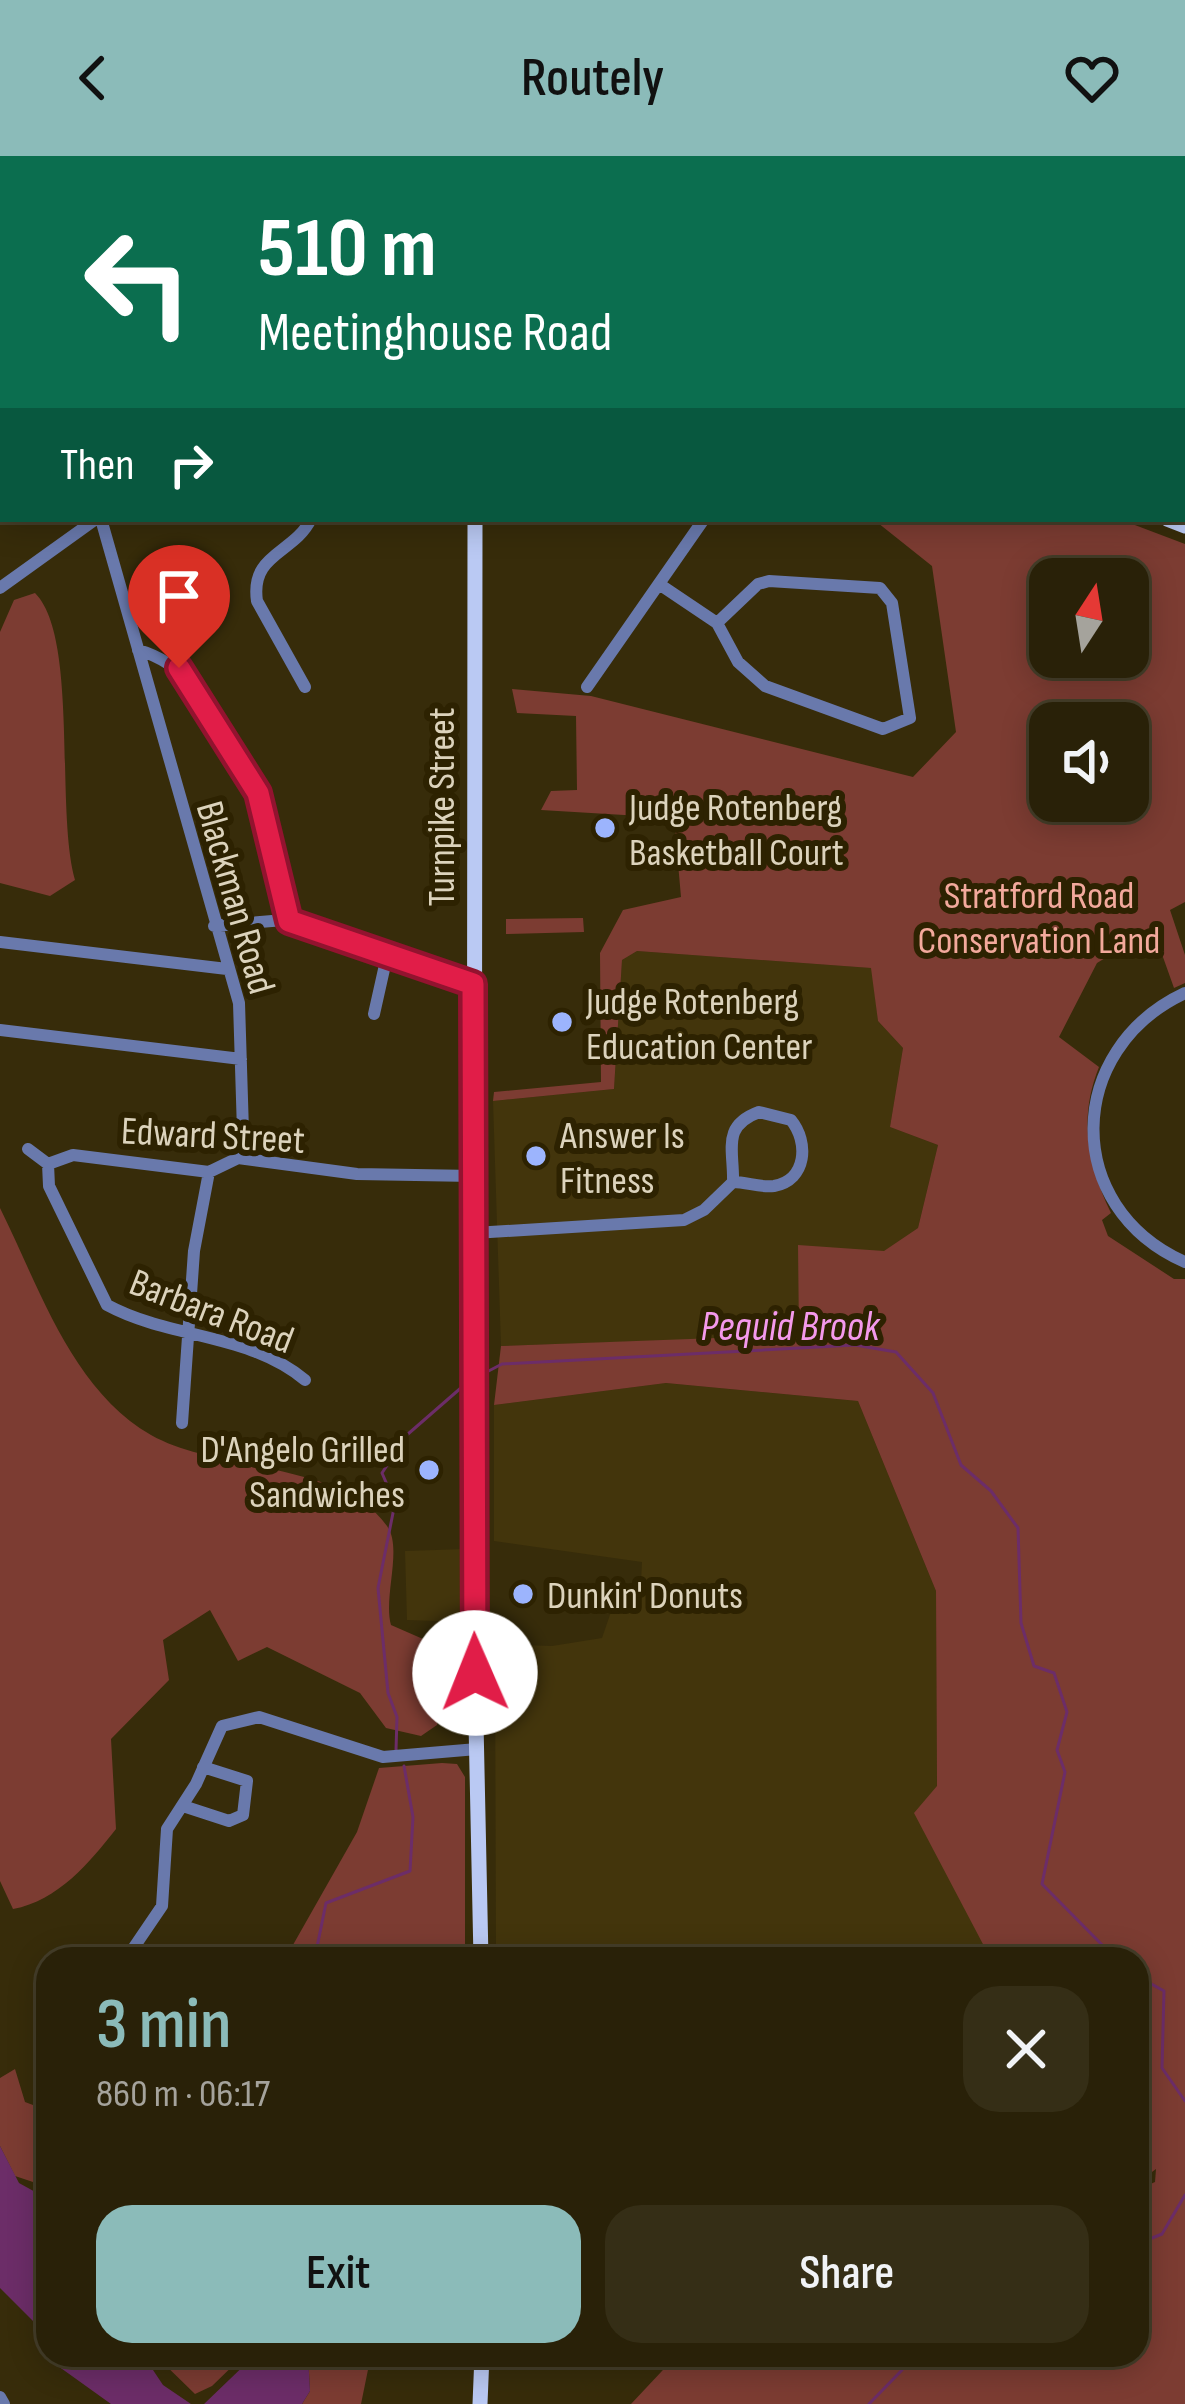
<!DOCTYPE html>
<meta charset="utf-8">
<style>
body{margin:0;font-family:"Sofia Sans Condensed",sans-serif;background:#352e16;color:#f1f3f6;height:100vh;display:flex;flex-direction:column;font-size:45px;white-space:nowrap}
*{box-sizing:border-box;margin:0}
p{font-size:39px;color:#a5a39c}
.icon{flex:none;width:66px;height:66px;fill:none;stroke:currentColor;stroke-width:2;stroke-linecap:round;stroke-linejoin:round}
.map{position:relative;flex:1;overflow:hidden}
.drawer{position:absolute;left:36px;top:1791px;width:1113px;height:420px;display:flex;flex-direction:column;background:#292108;border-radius:36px;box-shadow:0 6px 30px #0003,0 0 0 3px #453e29}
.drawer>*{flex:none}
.banner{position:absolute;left:0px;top:0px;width:1185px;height:366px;box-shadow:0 6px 30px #0003,0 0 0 3px #453e29;background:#0b6e4f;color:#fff;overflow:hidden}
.needle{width:78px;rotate:12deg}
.buttons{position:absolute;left:1029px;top:402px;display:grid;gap:24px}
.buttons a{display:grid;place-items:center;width:120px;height:120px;border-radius:24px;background:#292108;box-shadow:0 6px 30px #0003,0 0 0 3px #453e29;font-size:60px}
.pin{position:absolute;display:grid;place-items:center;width:102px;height:102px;color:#fff;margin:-123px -51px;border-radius:50% 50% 50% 0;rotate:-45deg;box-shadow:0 0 12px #0007}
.pin .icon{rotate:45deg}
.me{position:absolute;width:132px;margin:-66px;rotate:359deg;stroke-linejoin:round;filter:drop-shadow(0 0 9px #0008)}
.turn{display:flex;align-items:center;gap:42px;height:252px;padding:0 60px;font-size:54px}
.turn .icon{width:156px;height:156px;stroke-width:2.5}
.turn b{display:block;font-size:84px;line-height:102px}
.then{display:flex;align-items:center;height:114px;padding:0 60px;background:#0003;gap:24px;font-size:45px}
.round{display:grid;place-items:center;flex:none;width:126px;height:126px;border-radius:36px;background:#352e16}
.head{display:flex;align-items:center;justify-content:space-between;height:204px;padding:0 60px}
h1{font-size:72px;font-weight:600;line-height:90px;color:#8bbbb9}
.cta{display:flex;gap:24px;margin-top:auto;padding:24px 60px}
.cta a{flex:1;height:138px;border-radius:36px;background:#8bbbb9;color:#111;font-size:48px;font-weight:600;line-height:138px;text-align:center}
.cta a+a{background:#352e16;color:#f1f3f6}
header{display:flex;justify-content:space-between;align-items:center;height:156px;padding:0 60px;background:#8bbbb9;color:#111;font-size:54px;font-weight:600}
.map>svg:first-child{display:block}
</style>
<header><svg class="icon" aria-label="back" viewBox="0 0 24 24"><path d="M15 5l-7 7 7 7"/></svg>Routely<svg class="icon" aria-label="heart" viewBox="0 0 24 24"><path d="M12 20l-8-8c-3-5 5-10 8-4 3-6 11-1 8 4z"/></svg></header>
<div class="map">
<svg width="1185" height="2248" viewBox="0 0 1185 2248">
<rect width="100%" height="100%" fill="#372c0a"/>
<!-- built -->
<path fill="#43350c" d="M 637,795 L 872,812 L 878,865 L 903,892 L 890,971 L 938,989 L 918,1072 L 885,1095 L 799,1180 L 501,1190 L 493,945 L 614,933 L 622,804 Z
M 666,1227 L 858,1245 L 936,1435 L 937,1631 L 985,1792 L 983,1803 L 496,1803 L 495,1488 L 552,1490 L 602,1482 L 613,1450 L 641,1426 L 642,1406 L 494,1385 L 494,1249 Z
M 466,1393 L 466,1466 L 407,1464 L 405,1395 Z"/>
<!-- green -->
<path fill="#7c3c32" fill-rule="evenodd" d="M 925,0 L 1185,0 L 1185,189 L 1182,3 Z
M 873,363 L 1119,363 L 1185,388 L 1185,746 L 1170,754 L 1185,799 L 1185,827 L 1174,832 L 1153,773 L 1097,807 L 1059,881 L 1099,911 C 1078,963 1088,1009 1111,1057 L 1102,1064 L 1108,1080 L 1174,1123 L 1185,1123 L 1185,2248 L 631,2248 L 677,2199 L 1137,2199 L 1137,2034 L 1155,2026 L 1156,2013 L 1137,2027 L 1137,1803 L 983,1803 L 985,1792 L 914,1657 L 937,1630 L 936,1435 L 858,1245 L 666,1227 L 494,1249 L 501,1190 L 799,1179 L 798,1089 L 884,1095 L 918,1072 L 938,989 L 890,971 L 903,892 L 878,865 L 871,812 L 637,795 L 622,804 L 614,933 L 493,945 L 494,936 L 601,926 L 600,797 L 623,754 L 681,741 L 674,662 L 541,654 L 551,635 L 577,634 L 576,560 L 517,557 L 512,533 L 591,540 L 913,621 L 956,576 L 932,410 ZM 1050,423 L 1128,423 L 1128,501 L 1050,501 ZM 1050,567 L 1128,567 L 1128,645 L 1050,645 Z
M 35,437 C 79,481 55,654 75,724 L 50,740 L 0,727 L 0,476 L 14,444 Z
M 583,762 L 584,776 L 506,778 L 506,763 Z
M 0,1052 C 39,1130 71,1233 151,1279 C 218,1317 342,1305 387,1370 C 403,1392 383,1441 391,1469 L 439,1490 L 447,1519 L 437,1569 L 421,1580 L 386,1572 L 360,1537 L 267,1491 L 238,1505 L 210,1454 L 163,1484 L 169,1524 L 111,1583 L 116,1673 C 90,1706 58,1745 13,1753 L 0,1725 Z
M 442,1607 L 457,1608 L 465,1621 L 465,1803 L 285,1803 L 357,1676 L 379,1612 Z
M 15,1913 L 25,1946 L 41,1952 L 48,1974 L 48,2031 L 15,2020 L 0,1990 L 0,1922 Z
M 155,2199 L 244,2199 L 212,2230 L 195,2238 Z
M 308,2199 L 371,2199 L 361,2248 L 302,2248 L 310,2235 Z"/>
<!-- water -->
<path fill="#6c2d68" d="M 0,1990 L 19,2027 L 48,2043 L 48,2189 L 40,2172 L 0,2132 Z
M 53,2199 L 143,2199 L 163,2229 L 191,2248 L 111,2248 L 58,2210 Z
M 255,2199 L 308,2199 L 310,2235 L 302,2248 L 204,2248 Z"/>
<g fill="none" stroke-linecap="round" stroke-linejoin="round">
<!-- stream -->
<path stroke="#6c2d68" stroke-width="3" d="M 479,1220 L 502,1208 L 855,1189 L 896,1196 L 933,1237 L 961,1309 L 991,1335 L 1018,1372 L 1021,1467 L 1034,1510 L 1054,1517 L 1067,1556 L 1057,1594 L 1065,1616 L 1042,1728 L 1116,1803
M 396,1594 L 397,1561 L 388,1537 L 378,1432 L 395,1347 L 382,1317 L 408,1278 L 470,1224
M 305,1803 L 316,1796 L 326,1747 L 410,1715 L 413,1661 L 404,1610
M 1137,1820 L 1164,1835 L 1162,1912 L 1185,1945
M 1137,2088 L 1162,2078 L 1185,2039
M 957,2199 L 963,2199
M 869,2248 L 902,2214 L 907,2199"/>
<!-- minor -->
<path stroke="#6979ac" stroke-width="12" d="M 701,0 L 701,3
M 1182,284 L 1185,286
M 101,363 L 239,847 L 243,975 L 238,1002
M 659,428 L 717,467 L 758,428 L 769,425 L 880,432 L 892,447 L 910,562 L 883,573 L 765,530 L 738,506 L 717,467
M 0,432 L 96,363
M 138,494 C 232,520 275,679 289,765
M 305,531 L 257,445 C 250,397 294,398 311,363
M 587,531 L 704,363
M 214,770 L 284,764 L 473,828
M 0,786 L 227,813
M 1185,837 C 1065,893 1061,1051 1185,1106
M 374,858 L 387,800
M 0,874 L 241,903
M 28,993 L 48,1008 L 73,999 L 209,1016 L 238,1002 L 357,1018 L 474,1020
M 48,1008 L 49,1030 L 107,1149 C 170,1183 249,1177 305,1224
M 474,1077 L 684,1064 L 704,1054 L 733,1026 C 747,1026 760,1032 774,1030 C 807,1024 809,986 791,964 L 759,956 C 721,970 734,994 733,1026
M 182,1267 L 194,1095 L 209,1016
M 183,1650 L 229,1665 L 243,1659 L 247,1625 L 203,1611
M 126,1803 L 162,1750 L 167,1673 L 196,1628 L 222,1570 L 259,1561 L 383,1601 L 477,1593
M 0,2241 L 4,2248"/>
<!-- major -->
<path stroke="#bac9f3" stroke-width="15" d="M 477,3 L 477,0
M 0,316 L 3,315
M 475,363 L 474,1472 L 481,1803
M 1167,363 L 1185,370
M 480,2248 L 482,2199"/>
</g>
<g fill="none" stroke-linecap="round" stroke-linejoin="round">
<!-- route casing -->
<g stroke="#92132f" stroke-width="30">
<path id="route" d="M 179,512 L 258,637 L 289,765 L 473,828 L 475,1517"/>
</g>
<!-- route -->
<use href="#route" stroke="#e11d48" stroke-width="21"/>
</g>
<!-- markers -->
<g fill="#9cb4fd" stroke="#2d2201" stroke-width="4.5">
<circle cx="605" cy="672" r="12"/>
<circle cx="562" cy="866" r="12"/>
<circle cx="536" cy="1000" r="12"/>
<circle cx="429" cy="1314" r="12"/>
<circle cx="523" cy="1438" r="12"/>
</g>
<g text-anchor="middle" stroke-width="12" stroke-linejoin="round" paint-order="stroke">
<!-- poi labels -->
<g font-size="39" fill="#dcd3bc" stroke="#2d2201" text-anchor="start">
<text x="629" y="664">Judge Rotenberg<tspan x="629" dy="45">Basketball Court</tspan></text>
<text x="586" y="858">Judge Rotenberg<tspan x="586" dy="45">Education Center</tspan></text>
<text x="560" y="992">Answer Is<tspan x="560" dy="45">Fitness</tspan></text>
<text x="405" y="1306" text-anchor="end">D'Angelo Grilled<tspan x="405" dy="45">Sandwiches</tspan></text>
<text x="547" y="1452">Dunkin' Donuts</text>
</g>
<!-- street labels -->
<g font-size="39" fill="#dcd3bc" stroke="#2d2201">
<text transform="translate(440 651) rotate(-90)" y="14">Turnpike Street</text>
<text transform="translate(237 741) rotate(74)" y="14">Blackman Road</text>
<text transform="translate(213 978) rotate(3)" y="14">Edward Street</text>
<text transform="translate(212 1154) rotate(21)" y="14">Barbara Road</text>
</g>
<!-- park labels -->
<g font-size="39" fill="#f3a99c" stroke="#2d2201">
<text x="1039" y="752">Stratford Road<tspan x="1039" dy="45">Conservation Land</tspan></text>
</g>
<!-- water labels -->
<g font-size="42" font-style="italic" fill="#f499ec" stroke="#2d2201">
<text x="790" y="1184">Pequid Brook</text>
</g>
</g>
</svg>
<div class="buttons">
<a><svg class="needle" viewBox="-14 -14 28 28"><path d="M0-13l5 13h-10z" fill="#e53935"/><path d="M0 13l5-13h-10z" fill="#a5a39c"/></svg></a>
<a><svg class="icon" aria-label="sound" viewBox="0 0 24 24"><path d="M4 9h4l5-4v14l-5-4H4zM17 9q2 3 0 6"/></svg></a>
</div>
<div class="pin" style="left:179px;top:512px;background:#d93025"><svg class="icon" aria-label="arrive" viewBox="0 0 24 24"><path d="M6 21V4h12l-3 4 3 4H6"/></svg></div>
<svg class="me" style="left:475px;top:1517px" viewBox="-20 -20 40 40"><circle r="19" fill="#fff"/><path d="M0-13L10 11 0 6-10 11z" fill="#e11d48"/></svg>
<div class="banner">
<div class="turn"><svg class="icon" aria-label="left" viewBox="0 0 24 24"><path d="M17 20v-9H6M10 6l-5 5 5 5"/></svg><div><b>510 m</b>Meetinghouse Road</div></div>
<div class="then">Then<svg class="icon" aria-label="right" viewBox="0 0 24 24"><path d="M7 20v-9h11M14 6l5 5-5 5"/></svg></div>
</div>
<section class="drawer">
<div class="head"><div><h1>3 min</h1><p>860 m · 06:17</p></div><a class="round"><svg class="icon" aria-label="close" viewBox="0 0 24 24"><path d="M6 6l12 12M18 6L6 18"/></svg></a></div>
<div class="cta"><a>Exit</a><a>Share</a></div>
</section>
</div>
